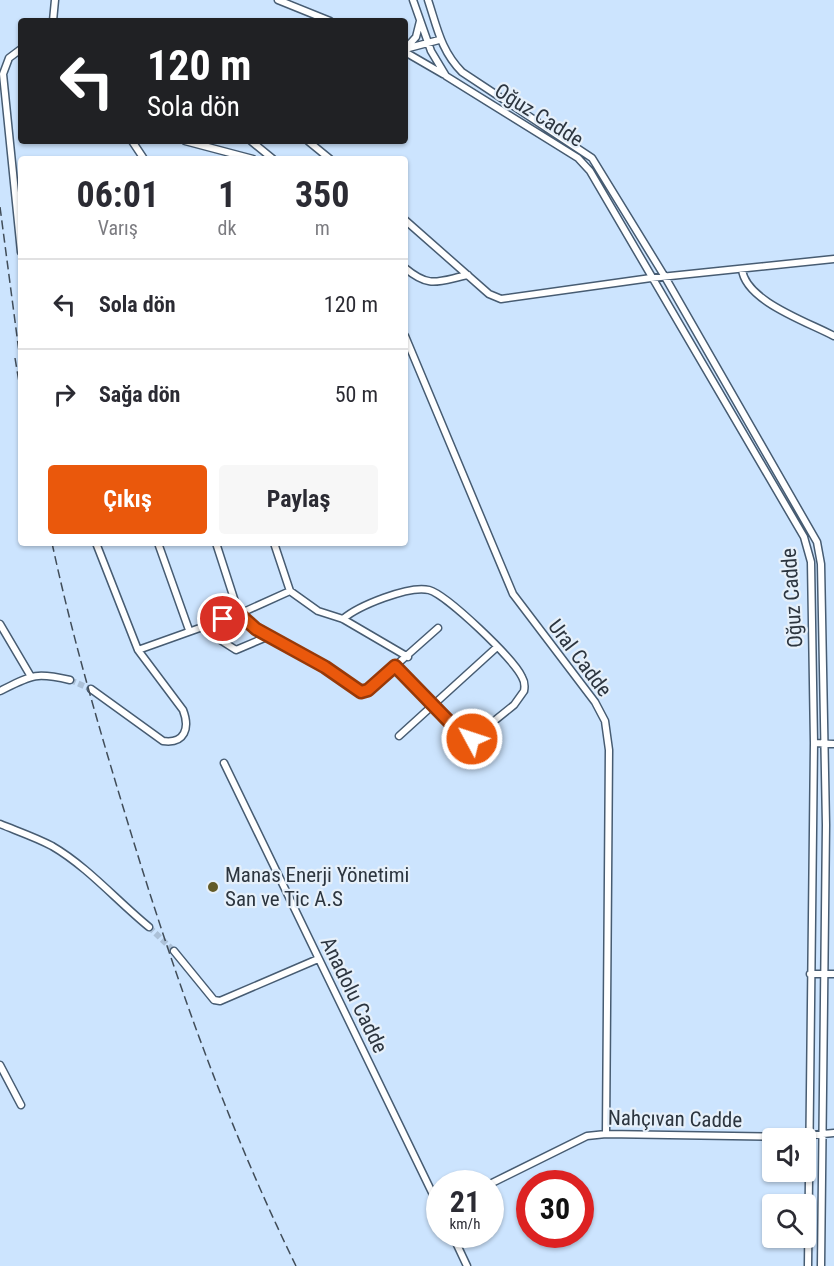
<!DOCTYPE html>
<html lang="tr">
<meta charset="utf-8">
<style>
body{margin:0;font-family:"Roboto Condensed",sans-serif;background:#f7f7f7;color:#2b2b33;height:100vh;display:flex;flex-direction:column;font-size:22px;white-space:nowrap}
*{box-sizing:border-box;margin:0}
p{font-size:20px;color:#7c7c81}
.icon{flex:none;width:33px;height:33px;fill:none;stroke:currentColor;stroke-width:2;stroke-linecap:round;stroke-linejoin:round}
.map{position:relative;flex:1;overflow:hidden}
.sheet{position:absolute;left:18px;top:156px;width:390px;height:390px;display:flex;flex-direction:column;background:#fff;border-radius:6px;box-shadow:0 2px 4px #0004}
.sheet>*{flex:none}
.top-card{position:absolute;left:18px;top:18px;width:390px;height:126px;border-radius:6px;box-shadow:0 2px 4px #0004;background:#202124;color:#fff;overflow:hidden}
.tools{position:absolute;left:762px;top:1128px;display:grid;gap:12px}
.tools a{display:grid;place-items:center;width:54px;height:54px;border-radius:6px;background:#fff;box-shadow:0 2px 4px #0004;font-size:30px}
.speed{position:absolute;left:426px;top:1170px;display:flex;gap:12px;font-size:30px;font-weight:700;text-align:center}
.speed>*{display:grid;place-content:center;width:78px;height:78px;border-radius:50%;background:#fff;box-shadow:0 2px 4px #0004;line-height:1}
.speed small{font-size:15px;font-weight:400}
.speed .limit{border:9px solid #d22;background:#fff;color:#111}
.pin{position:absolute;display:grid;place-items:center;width:51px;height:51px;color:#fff;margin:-26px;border:3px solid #fff;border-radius:50%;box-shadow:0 2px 6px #0007}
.me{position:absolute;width:66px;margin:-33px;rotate:310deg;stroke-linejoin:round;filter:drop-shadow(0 0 4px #0008)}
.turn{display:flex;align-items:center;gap:21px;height:126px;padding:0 30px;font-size:27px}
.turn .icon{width:78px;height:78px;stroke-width:2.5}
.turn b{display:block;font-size:42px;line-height:51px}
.eta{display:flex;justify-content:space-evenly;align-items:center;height:102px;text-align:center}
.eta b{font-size:36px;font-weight:700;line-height:42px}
.action{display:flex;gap:12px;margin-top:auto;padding:12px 30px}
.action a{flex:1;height:69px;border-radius:6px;background:#ea580c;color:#fff;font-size:24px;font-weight:700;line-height:69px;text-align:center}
.action a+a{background:#f7f7f7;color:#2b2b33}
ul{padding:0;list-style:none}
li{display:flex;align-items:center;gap:18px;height:90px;padding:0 30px;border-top:2px solid #e1e1e2}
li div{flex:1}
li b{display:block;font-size:22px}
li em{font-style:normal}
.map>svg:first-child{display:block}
</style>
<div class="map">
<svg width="834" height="1266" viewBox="0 0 834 1266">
<rect width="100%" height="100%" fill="#cce4fe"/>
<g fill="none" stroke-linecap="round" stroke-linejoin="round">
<!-- minor-tunnel -->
<path stroke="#acc1d8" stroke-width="6" stroke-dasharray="6 3" stroke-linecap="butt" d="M 70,680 L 91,689
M 149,927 L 174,951"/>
<!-- minor casing -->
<g stroke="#475c72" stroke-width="9">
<path id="minor" d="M 278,0 L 330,21
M 413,0 L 431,51 L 446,76 L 578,158 L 590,171 L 804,537 L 811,562 L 814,743 L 808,1266
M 428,0 C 437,27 441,51 462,72 L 592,158 L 665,277 L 817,542 L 821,564 L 826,825 L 821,1266
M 53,21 L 55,0
M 406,48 L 416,37 L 420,21
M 21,49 L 9,58 L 3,74 L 21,252
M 405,49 L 439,40
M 405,52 L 443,74
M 132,141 L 144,159
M 185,141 L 253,159
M 251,141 L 273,159
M 308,141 L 330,159
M 405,220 L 489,294 L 501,299 L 651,278 L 834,259
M 405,268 C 430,289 438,281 468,275
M 742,269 C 745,301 808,322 834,336
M 405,336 L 513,594 L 595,702 L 605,721 L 609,750 L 606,1134
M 158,543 L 189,630
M 216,543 L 239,614 L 244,620 L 340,677 L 361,692 L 368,690 L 438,628
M 274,543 L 290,591 L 318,611 L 343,619 L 408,657
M 343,619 C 358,606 409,585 429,590 C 447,595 514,659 522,677 C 525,682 525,686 524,691 L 514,705 L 473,738 L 467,739 L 395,666
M 0,624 L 30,675
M 206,624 L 214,636 L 236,650 L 269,636
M 138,650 L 239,614 L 290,591
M 91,689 L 163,741 C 185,744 190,728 183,710 L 138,650 L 96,543
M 0,691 C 32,675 35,672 70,680
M 399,736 L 497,647
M 814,743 L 834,744
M 224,763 L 440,1209
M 0,824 C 17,831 35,837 52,846 C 88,867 117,901 149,927
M 174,951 L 214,1000 L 220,1001 L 318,959
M 810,974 L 834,974
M 0,1065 L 21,1105
M 490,1184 L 587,1136 L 606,1134 L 789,1137 L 834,1133
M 452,1234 L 467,1266"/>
</g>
<!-- minor -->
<use href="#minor" stroke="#fff" stroke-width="6"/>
<!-- rail -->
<path stroke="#414d59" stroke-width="1.5" stroke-dasharray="9 4.5" stroke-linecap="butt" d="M 0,207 L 21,367
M 15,358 L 21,394
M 52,543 C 72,636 99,728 127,820 C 173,972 226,1123 296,1266"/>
</g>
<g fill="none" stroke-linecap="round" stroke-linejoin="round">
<!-- route casing -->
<g stroke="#983908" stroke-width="15">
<path id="route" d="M 223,619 L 239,614 L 256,629 L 325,667 L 361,692 L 368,690 L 395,666 L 465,738 L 472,739"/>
</g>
<!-- route -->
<use href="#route" stroke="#ea580c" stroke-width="10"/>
</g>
<!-- markers -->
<circle fill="#625a26" stroke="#e6f0fa" stroke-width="2" cx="213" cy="887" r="6"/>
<g text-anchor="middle" stroke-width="4.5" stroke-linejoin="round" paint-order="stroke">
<!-- street labels -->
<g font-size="21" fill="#2c353f" stroke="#e6f0fa">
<text transform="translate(539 115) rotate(32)" y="7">Oğuz Cadde</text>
<text transform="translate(792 598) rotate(-94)" y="7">Oğuz Cadde</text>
<text transform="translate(580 658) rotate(53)" y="7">Ural Cadde</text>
<text transform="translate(354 995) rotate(64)" y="7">Anadolu Cadde</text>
<text transform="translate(675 1119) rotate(1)" y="7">Nahçıvan Cadde</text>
</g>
<!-- poi labels -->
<g font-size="21" fill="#2c353f" stroke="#e6f0fa" text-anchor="start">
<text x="225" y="882">Manas Enerji Yönetimi<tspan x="225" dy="24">San ve Tic A.S</tspan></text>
</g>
</g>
</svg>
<div class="tools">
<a><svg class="icon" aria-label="sound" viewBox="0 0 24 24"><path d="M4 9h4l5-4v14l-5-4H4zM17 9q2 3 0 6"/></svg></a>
<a><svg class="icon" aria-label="search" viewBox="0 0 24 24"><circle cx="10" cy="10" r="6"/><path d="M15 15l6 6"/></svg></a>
</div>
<div class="speed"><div>21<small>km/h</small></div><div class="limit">30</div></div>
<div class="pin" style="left:223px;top:619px;background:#d93025"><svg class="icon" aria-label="arrive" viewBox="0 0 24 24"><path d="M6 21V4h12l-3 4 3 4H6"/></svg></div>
<svg class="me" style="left:472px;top:739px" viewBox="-20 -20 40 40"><circle r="17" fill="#ea580c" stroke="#fff" stroke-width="3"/><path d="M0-11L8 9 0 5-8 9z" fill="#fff"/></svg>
<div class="top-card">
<div class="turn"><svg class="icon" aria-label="left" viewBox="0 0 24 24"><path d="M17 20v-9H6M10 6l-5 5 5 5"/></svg><div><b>120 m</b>Sola dön</div></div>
</div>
<section class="sheet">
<div class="eta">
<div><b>06:01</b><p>Varış</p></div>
<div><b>1</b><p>dk</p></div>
<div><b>350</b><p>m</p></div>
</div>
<ul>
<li><svg class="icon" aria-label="left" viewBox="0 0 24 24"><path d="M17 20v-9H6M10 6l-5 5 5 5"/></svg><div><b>Sola dön</b></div><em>120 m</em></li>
<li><svg class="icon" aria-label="right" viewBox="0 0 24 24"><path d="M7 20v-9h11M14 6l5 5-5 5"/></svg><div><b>Sağa dön</b></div><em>50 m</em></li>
</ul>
<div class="action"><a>Çıkış</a><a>Paylaş</a></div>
</section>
</div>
